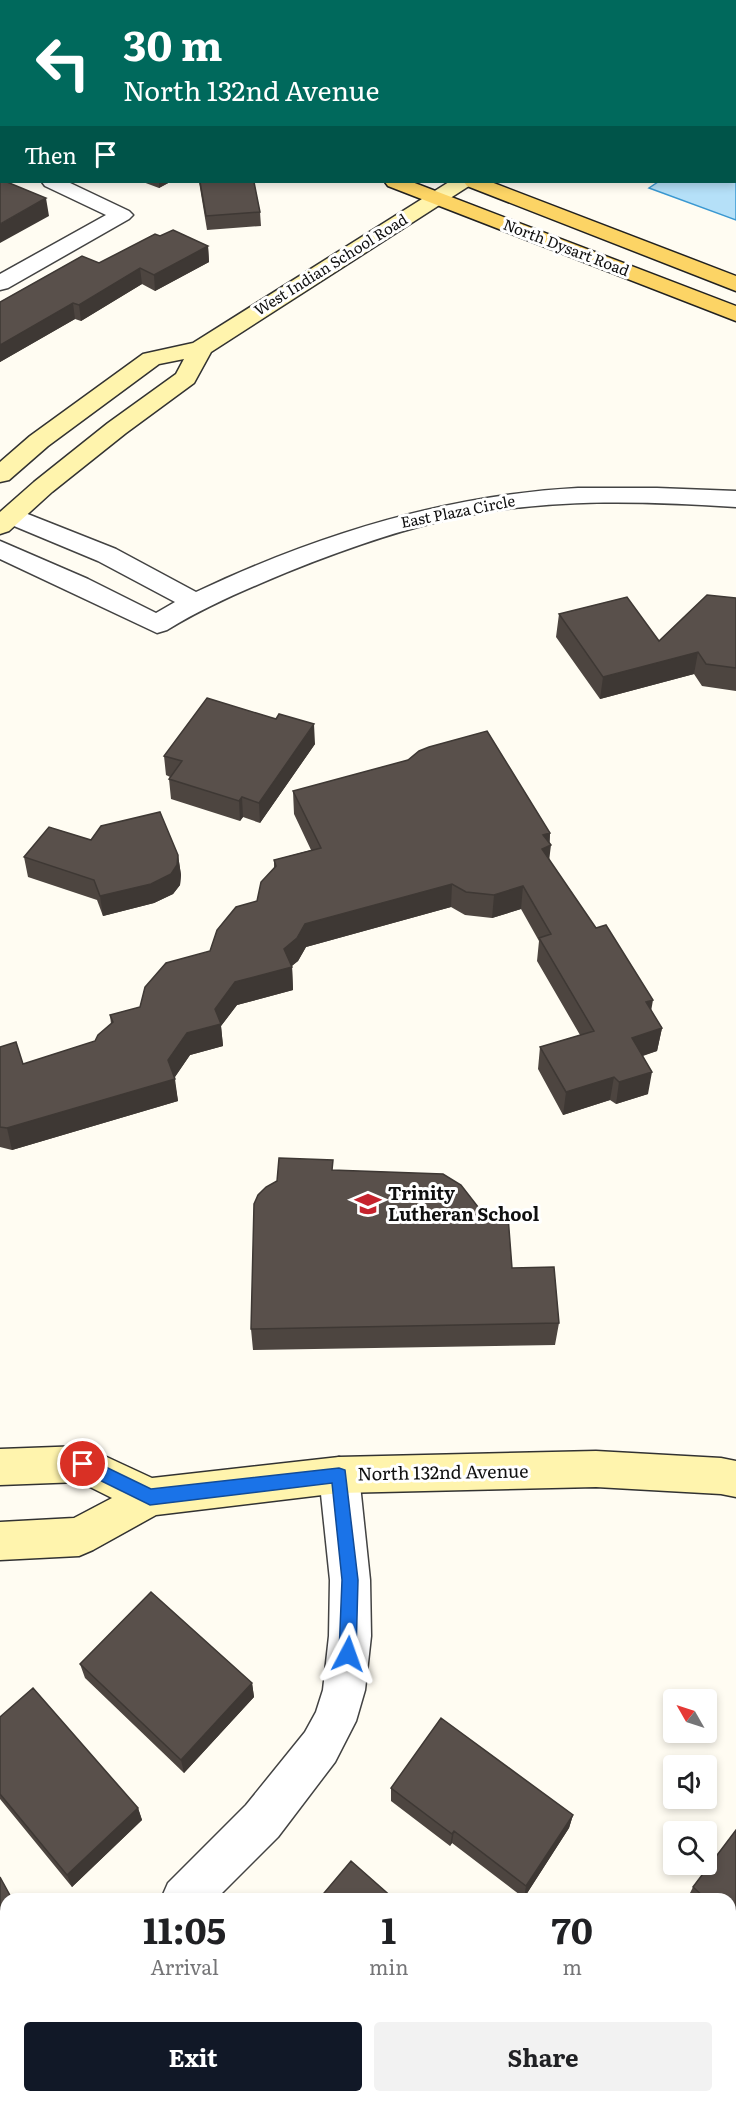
<!DOCTYPE html>
<style>
body{margin:0;font-family:Literata,serif;background:#f2f2f2;color:#202124;height:100vh;display:flex;flex-direction:column;font-size:22px;white-space:nowrap}
*{box-sizing:border-box;margin:0}
p{font-size:20px;color:#757577}
.icon{flex:none;width:33px;height:33px;fill:none;stroke:currentColor;stroke-width:2;stroke-linecap:round;stroke-linejoin:round}
.map{position:relative;flex:1;overflow:hidden}
.side{position:absolute;left:0px;top:1893px;width:736px;height:210px;display:flex;flex-direction:column;background:#fff;border-radius:18px 18px 0 0;box-shadow:0 3px 9px #0003}
.side>*{flex:none}
.hud{position:absolute;left:0px;top:0px;width:736px;height:183px;box-shadow:0 3px 9px #0003;background:#00695c;color:#fff;overflow:hidden}
.needle{width:39px;rotate:309deg}
.tools{position:absolute;left:663px;top:1689px;display:grid;gap:12px}
.tools a{display:grid;place-items:center;width:54px;height:54px;border-radius:6px;background:#fff;box-shadow:0 3px 9px #0003;font-size:30px}
.pin{position:absolute;display:grid;place-items:center;width:51px;height:51px;color:#fff;margin:-26px;border:3px solid #fff;border-radius:50%;box-shadow:0 2px 6px #0007}
.me{position:absolute;width:66px;margin:-33px;rotate:4deg;stroke-linejoin:round;filter:drop-shadow(0 0 4px #0008)}
.turn{display:flex;align-items:center;gap:21px;height:126px;padding:0 24px;font-size:27px}
.turn .icon{width:78px;height:78px;stroke-width:2.5}
.turn b{display:block;font-size:42px;line-height:51px}
.then{display:flex;align-items:center;height:57px;padding:0 24px;background:#0003;gap:12px;font-size:22px}
.eta{display:flex;justify-content:space-evenly;align-items:center;height:102px;text-align:center}
.eta b{font-size:36px;font-weight:700;line-height:42px}
.cta{display:flex;gap:12px;margin-top:auto;padding:12px 24px}
.cta a{flex:1;height:69px;border-radius:6px;background:#111827;color:#fff;font-size:24px;font-weight:700;line-height:69px;text-align:center}
.cta a+a{background:#f2f2f2;color:#202124}
.map>svg:first-child{display:block}
</style>
<div class="map">
<svg width="736" height="2103" viewBox="0 0 736 2103">
<rect width="100%" height="100%" fill="#fffcf2"/>
<!-- water -->
<path fill="#b5e0f8" stroke="#3a98d1" stroke-width="1.5" d="M 736,127 L 736,220 L 649,188 L 658,182 L 735,182 Z"/>
<g fill="none" stroke-linecap="round" stroke-linejoin="round">
<!-- lane casing -->
<g stroke="#434343" stroke-width="3">
<path id="lane" d="M 272,0 L 285,0 L 271,2 Z
M 343,0 L 357,0 L 358,2 L 344,2 Z
M 480,0 L 492,0 L 479,2 Z"/>
</g>
<!-- street casing -->
<g stroke="#434343" stroke-width="3">
<path id="street" d="M 0,151 L 2,151 L 2,164 L 0,164 Z
M 42,182 L 68,182 L 129,211 L 133,215 L 129,219 L 8,288 L 0,290 L 0,274 L 106,215 L 45,186 Z
M 578,488 L 657,488 L 736,491 L 736,507 C 644,501 550,498 459,517 C 401,529 345,549 290,571 C 247,589 206,606 167,630 L 157,633 L 0,559 L 0,541 L 88,579 L 156,613 L 175,602 L 98,561 L 2,521 L 0,514 L 11,508 L 20,511 L 116,549 L 196,592 C 317,535 444,495 578,488 Z
M 339,1457 L 353,1462 L 359,1475 L 370,1580 L 371,1636 L 365,1690 L 356,1721 L 335,1762 L 278,1837 L 216,1899 L 161,1899 L 168,1883 L 246,1805 L 305,1732 L 316,1712 L 323,1690 L 329,1636 L 330,1580 L 319,1475 L 325,1462 Z
M 6,2031 L 6,2081 L 0,2084 L 0,2034 Z"/>
</g>
<!-- secondary casing -->
<g stroke="#323232" stroke-width="3">
<path id="secondary" d="M 735,4 L 736,4 L 736,14 L 735,14 Z
M 449,182 L 472,182 L 469,186 L 211,352 L 194,383 L 126,433 L 52,492 L 9,531 L 0,534 L 0,512 L 34,482 L 108,423 L 176,374 L 184,359 L 159,364 L 48,446 L 9,480 L 0,482 L 0,462 L 30,436 L 143,354 L 193,343 Z
M 83,1446 L 152,1478 L 339,1457 L 596,1451 L 721,1458 L 736,1461 L 736,1497 L 721,1494 L 596,1487 L 339,1493 L 156,1515 L 93,1550 L 79,1556 L 0,1560 L 0,1522 L 74,1518 L 112,1498 L 80,1482 L 0,1485 L 0,1449 Z"/>
</g>
<!-- primary casing -->
<g stroke="#212121" stroke-width="3">
<path id="primary" d="M 0,0 L 10,0 L 11,2 L 2,2 L 2,7 Z
M 0,22 L 2,22 L 2,34 L 0,34 Z
M 385,182 L 412,182 L 736,306 L 736,321 L 388,186 Z
M 464,182 L 491,182 L 736,276 L 736,291 L 467,186 Z"/>
</g>
<!-- lane -->
<use href="#lane" fill="#fff" fill-rule="evenodd"/>
<!-- street -->
<use href="#street" fill="#fff" fill-rule="evenodd"/>
<!-- secondary -->
<use href="#secondary" fill="#fff4ad" fill-rule="evenodd"/>
<!-- primary -->
<use href="#primary" fill="#fcd465" fill-rule="evenodd"/>
</g>
<!-- wall -->
<path fill="#4d4540" d="M 0,82 L 2,82 L 2,122 L 0,122 Z
M 143,182 L 170,182 L 159,188 Z
M 199,182 L 254,182 L 260,212 L 261,226 L 207,230 Z
M 160,236 L 208,246 L 209,262 L 155,291 L 142,284 L 81,321 L 75,319 L 0,362 L 0,302 L 99,263 Z
M 736,598 L 736,691 L 702,686 L 694,674 L 600,699 L 556,637 L 559,614 L 659,641 Z
M 315,744 L 260,823 L 243,817 L 240,821 L 171,799 L 169,779 L 170,777 L 166,775 L 164,756 Z
M 293,791 L 550,833 L 549,860 L 651,1011 L 662,1028 L 657,1051 L 643,1056 L 648,1094 L 616,1104 L 610,1100 L 563,1115 L 538,1069 L 540,1047 L 580,1035 L 537,961 L 539,941 L 521,909 L 492,918 L 465,915 L 451,907 L 306,947 L 298,961 L 292,966 L 293,990 L 237,1005 L 221,1026 L 223,1046 L 190,1055 L 174,1078 L 178,1101 L 12,1150 L 0,1147 L 0,1047 L 23,1064 L 95,1041 L 111,1024 L 110,1015 L 140,1007 L 210,951 L 257,901 L 274,869 L 274,860 L 311,850 L 294,814 Z
M 91,840 L 178,855 L 181,875 L 180,885 L 173,894 L 154,903 L 103,916 L 97,900 L 28,877 L 24,857 Z
M 333,1170 L 512,1268 L 559,1323 L 555,1345 L 253,1350 L 251,1329 Z
M 80,1664 L 252,1683 L 254,1697 L 184,1773 L 85,1678 Z
M 0,1717 L 138,1808 L 142,1820 L 72,1887 L 0,1799 Z
M 391,1788 L 573,1815 L 569,1828 L 524,1898 L 452,1843 L 450,1846 L 391,1801 Z
M 736,1830 L 736,2103 L 728,2103 L 722,2097 L 730,2097 L 730,1899 L 687,1899 L 693,1887 Z
M 242,2097 L 360,2097 L 355,2103 L 248,2103 Z"/>
<!-- shaded-wall -->
<path fill="#3e3834" d="M 159,182 L 170,182 L 159,188 Z
M 46,198 L 49,216 L 0,243 L 0,224 Z
M 208,246 L 209,262 L 155,291 L 154,275 Z
M 140,268 L 142,284 L 81,321 L 79,305 Z
M 73,303 L 75,319 L 0,362 L 0,345 Z
M 698,652 L 694,674 L 600,699 L 603,677 Z
M 314,724 L 315,744 L 260,823 L 259,803 Z
M 242,797 L 243,817 L 240,821 L 239,801 Z
M 550,833 L 549,846 L 551,845 L 548,869 L 539,872 L 543,835 Z
M 178,855 L 181,875 L 180,885 L 173,894 L 154,903 L 103,916 L 100,896 Z
M 452,884 L 451,907 L 306,947 L 298,961 L 290,967 L 292,967 L 293,990 L 237,1005 L 221,1026 L 223,1046 L 190,1055 L 173,1080 L 175,1079 L 178,1101 L 12,1150 L 7,1128 L 187,1033 L 215,1009 L 235,982 L 284,949 L 305,924 Z
M 523,886 L 521,909 L 492,918 L 494,895 Z
M 653,1000 L 649,1023 L 646,1002 Z
M 662,1028 L 657,1051 L 628,1060 L 632,1038 Z
M 652,1072 L 648,1094 L 616,1104 L 619,1082 Z
M 614,1077 L 610,1100 L 563,1115 L 566,1092 Z
M 252,1683 L 254,1697 L 184,1773 L 181,1760 Z
M 138,1808 L 142,1820 L 72,1887 L 67,1875 Z
M 573,1815 L 569,1828 L 524,1898 L 526,1886 Z
M 454,1831 L 452,1843 L 450,1846 L 452,1834 Z
M 6,1924 L 6,1939 L 0,1944 L 0,1928 Z
M 352,2097 L 360,2097 L 355,2103 L 347,2103 Z"/>
<!-- building -->
<path fill="#59504b" stroke="#3e3834" stroke-width="1.5" d="M 0,82 L 2,82 L 2,110 L 0,109 Z
M 0,182 L 7,182 L 46,198 L 0,224 Z
M 200,182 L 254,182 L 260,212 L 206,216 Z
M 173,230 L 208,246 L 154,275 L 140,268 L 79,305 L 73,303 L 0,345 L 0,302 L 82,256 L 99,263 L 155,234 L 160,236 Z
M 707,595 L 736,598 L 736,668 L 706,664 L 698,652 L 603,677 L 559,614 L 627,597 L 659,641 Z
M 207,698 L 276,719 L 279,714 L 314,724 L 259,803 L 242,797 L 239,801 L 169,779 L 182,761 L 164,756 Z
M 487,731 L 550,833 L 543,835 L 551,845 L 542,849 L 596,928 L 606,925 L 653,1000 L 646,1002 L 662,1028 L 632,1038 L 652,1072 L 619,1082 L 614,1077 L 566,1092 L 540,1047 L 594,1031 L 539,938 L 551,934 L 523,886 L 494,895 L 466,892 L 452,884 L 305,924 L 297,938 L 284,949 L 292,967 L 235,982 L 215,1009 L 221,1024 L 187,1033 L 168,1060 L 175,1079 L 7,1128 L 0,1127 L 0,1047 L 16,1042 L 23,1064 L 95,1041 L 98,1035 L 113,1022 L 110,1015 L 140,1007 L 145,987 L 166,963 L 210,951 L 217,930 L 236,907 L 257,901 L 261,882 L 276,866 L 274,860 L 321,848 L 293,791 L 408,760 L 419,751 L 429,747 Z
M 160,812 L 178,855 L 177,865 L 171,874 L 151,884 L 100,896 L 94,880 L 24,857 L 49,827 L 91,840 L 101,826 Z
M 279,1158 L 333,1160 L 332,1170 L 443,1174 L 461,1185 L 485,1216 L 508,1216 L 512,1268 L 554,1267 L 559,1323 L 251,1329 L 254,1204 L 258,1195 L 266,1187 L 277,1181 Z
M 151,1592 L 252,1683 L 181,1760 L 80,1664 Z
M 33,1688 L 138,1808 L 67,1875 L 0,1794 L 0,1717 Z
M 441,1718 L 573,1815 L 526,1886 L 454,1831 L 452,1834 L 391,1788 Z
M 736,1830 L 736,2096 L 730,2091 L 730,1899 L 702,1899 L 704,1897 L 693,1887 Z
M 351,1861 L 394,1899 L 319,1899 Z
M 0,1877 L 12,1899 L 6,1899 L 6,1924 L 0,1928 Z
M 91,2097 L 143,2097 L 147,2103 L 84,2103 Z
M 247,2097 L 352,2097 L 347,2103 L 253,2103 Z
M 516,2097 L 643,2097 L 648,2103 L 512,2103 Z"/>
<!-- route -->
<path fill="#1a73e8" stroke="#114b97" stroke-width="1.5" d="M 83,1456 L 151,1489 L 339,1468 L 345,1470 L 358,1580 L 356,1654 L 354,1660 L 348,1662 L 342,1660 L 339,1654 L 342,1580 L 332,1483 L 150,1505 L 77,1469 L 75,1464 L 77,1459 Z"/>
<!-- icons -->
<defs>
<g id="school-bare" transform="scale(2.07)"><path d="M0-5L7-2L0 1L-7-2ZM-4 1L0 2.5L4 1V4Q0 6-4 4Z" fill="#c5232d" stroke="#fff" stroke-width="2.5" paint-order="stroke"/></g>
</defs>
<g fill-rule="evenodd">
<use href="#school-bare" x="368" y="1204"/>
</g>
<g text-anchor="middle" stroke-width="6" stroke-linejoin="round" paint-order="stroke">
<!-- far-street labels -->
<g font-size="15" fill="#101010" stroke="#fff">
<text transform="translate(566 248) rotate(21)" y="5">North Dysart Road</text>
<text transform="translate(331 265) rotate(-32)" y="5">West Indian School Road</text>
<text transform="translate(458 512) rotate(-11)" y="5">East Plaza Circle</text>
</g>
<!-- poi labels -->
<g font-size="18" font-weight="bold" fill="#101010" stroke="#fff" text-anchor="start">
<text x="388" y="1200">Trinity<tspan x="388" dy="21">Lutheran School</tspan></text>
</g>
<!-- street labels -->
<g font-size="18" fill="#101010" stroke="#fff">
<text transform="translate(443 1473) rotate(-1)" y="6">North 132nd Avenue</text>
</g>
</g>
</svg>
<div class="tools">
<a><svg class="needle" viewBox="-14 -14 28 28"><path d="M0-13l5 13h-10z" fill="#e53935"/><path d="M0 13l5-13h-10z" fill="#757577"/></svg></a>
<a><svg class="icon" aria-label="sound" viewBox="0 0 24 24"><path d="M4 9h4l5-4v14l-5-4H4zM17 9q2 3 0 6"/></svg></a>
<a><svg class="icon" aria-label="search" viewBox="0 0 24 24"><circle cx="10" cy="10" r="6"/><path d="M15 15l6 6"/></svg></a>
</div>
<div class="pin" style="left:83px;top:1464px;background:#d93025"><svg class="icon" aria-label="arrive" viewBox="0 0 24 24"><path d="M6 21V4h12l-3 4 3 4H6"/></svg></div>
<svg class="me" style="left:348px;top:1654px" viewBox="-20 -20 40 40"><path d="M0-17L14 15 0 8-14 15z" fill="#1a73e8" stroke="#fff" stroke-width="4"/></svg>
<div class="hud">
<div class="turn"><svg class="icon" aria-label="left" viewBox="0 0 24 24"><path d="M17 20v-9H6M10 6l-5 5 5 5"/></svg><div><b>30 m</b>North 132nd Avenue</div></div>
<div class="then">Then<svg class="icon" aria-label="arrive" viewBox="0 0 24 24"><path d="M6 21V4h12l-3 4 3 4H6"/></svg></div>
</div>
<section class="side">
<div class="eta">
<div><b>11:05</b><p>Arrival</p></div>
<div><b>1</b><p>min</p></div>
<div><b>70</b><p>m</p></div>
</div>
<div class="cta"><a>Exit</a><a>Share</a></div>
</section>
</div>
